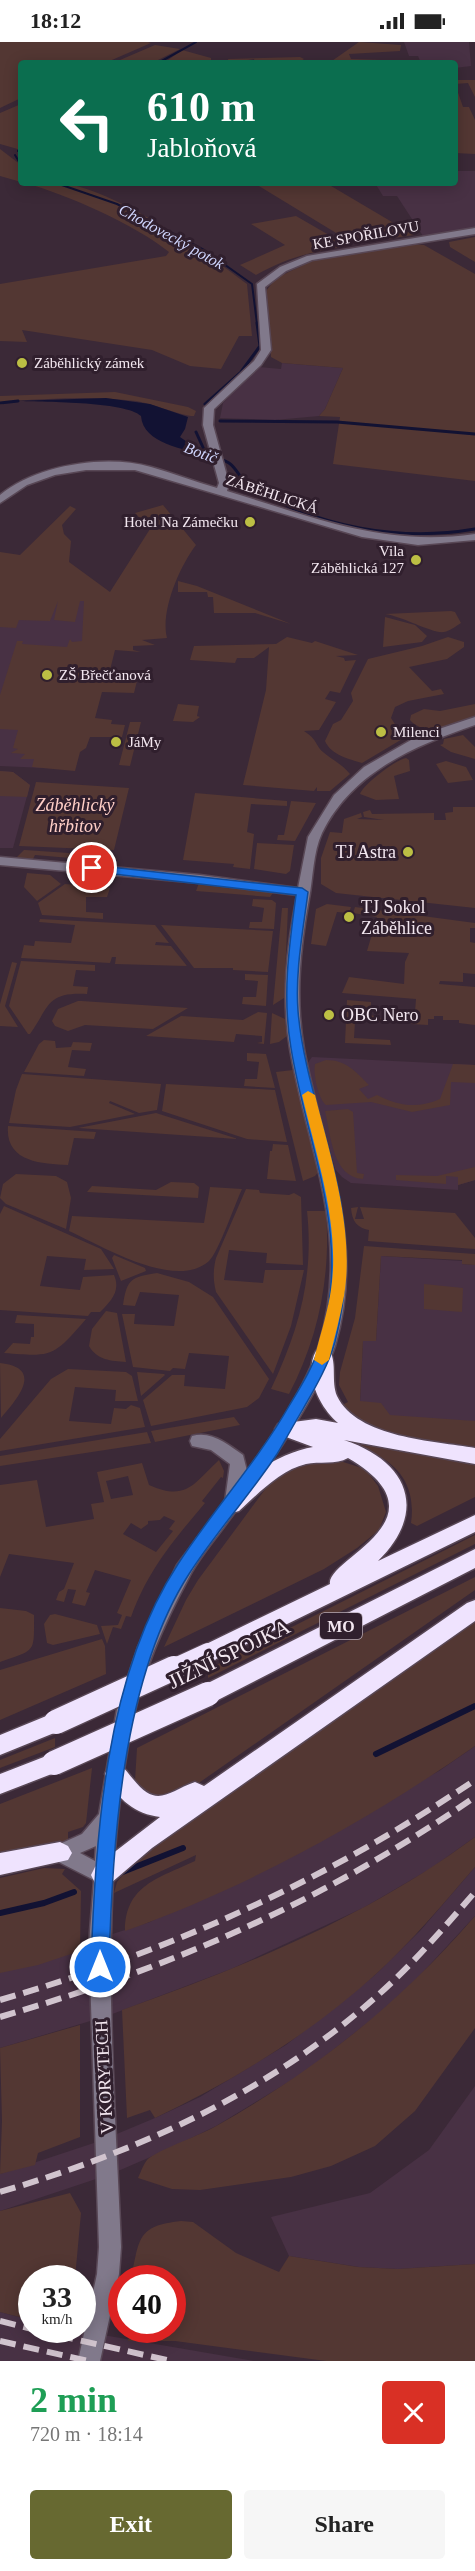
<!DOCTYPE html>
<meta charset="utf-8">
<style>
body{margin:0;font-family:Georgia,serif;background:#f6f6f6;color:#222;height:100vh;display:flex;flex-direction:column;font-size:22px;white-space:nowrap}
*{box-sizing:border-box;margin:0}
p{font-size:20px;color:#767676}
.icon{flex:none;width:33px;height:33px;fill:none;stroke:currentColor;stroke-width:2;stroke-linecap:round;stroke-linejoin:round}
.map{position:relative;height:2319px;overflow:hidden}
.side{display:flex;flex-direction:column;background:#fff;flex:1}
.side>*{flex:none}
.banner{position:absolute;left:18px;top:18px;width:440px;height:126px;border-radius:6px;box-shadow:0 3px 15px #0003;background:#0b6e4f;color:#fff;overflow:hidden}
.speed{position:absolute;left:18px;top:2223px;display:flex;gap:12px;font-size:30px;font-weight:700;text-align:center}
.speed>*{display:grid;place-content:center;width:78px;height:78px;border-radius:50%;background:#fff;box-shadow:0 3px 15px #0003;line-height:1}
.speed small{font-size:15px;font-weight:400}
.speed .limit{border:9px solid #d22;background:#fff;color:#111}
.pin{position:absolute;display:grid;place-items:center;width:51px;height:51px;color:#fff;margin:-26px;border:3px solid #fff;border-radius:50%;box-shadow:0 2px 6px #0007}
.me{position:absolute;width:66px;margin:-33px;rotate:0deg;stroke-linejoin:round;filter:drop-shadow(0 0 4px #0008)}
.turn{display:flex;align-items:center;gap:21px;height:126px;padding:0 30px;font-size:27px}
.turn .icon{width:78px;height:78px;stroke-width:2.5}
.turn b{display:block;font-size:42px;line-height:51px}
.round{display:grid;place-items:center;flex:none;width:63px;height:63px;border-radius:6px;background:#f6f6f6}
.overview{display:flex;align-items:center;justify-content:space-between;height:102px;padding:0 30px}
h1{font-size:36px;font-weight:700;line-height:45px;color:#1e9e55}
.primary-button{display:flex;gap:12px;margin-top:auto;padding:12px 30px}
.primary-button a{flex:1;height:69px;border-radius:6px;background:#676931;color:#fff;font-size:24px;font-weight:700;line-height:69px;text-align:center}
.primary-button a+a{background:#f6f6f6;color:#222}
.status{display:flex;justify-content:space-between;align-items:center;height:42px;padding:0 30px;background:#fff;direction:ltr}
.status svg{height:16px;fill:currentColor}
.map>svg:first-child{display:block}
</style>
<div class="status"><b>18:12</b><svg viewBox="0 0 49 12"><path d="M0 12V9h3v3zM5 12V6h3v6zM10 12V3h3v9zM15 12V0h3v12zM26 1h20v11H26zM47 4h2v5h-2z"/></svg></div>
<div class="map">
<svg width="475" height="2319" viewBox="0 0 475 2319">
<rect width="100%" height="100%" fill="#3b2937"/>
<!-- built -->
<path fill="#483144" d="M 404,0 L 469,0 L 471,24 L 455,26 L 454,21 L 421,21 L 418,14 L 409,14 Z
M 455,129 L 475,129 L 475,187 L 423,194 L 397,154 L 383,154 L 375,141 L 454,141 Z
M 282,321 L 343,326 L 325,367 L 319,374 L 275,378 L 220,376 L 223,361 L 259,325 L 281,327 Z
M 0,549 L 84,558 L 93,601 L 68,727 L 0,724 Z
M 0,729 L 13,730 L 30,743 L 13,806 L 0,806 Z
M 312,1015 L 475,1023 L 475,1138 L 458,1143 L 458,1148 L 351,1141 L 342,1135 L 335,1127 L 307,1022 Z
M 381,1214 L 462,1219 L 462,1222 L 475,1223 L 475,1386 L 376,1383 L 360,1360 L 363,1298 L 376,1299 Z
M 475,1704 L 475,1795 L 430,1827 L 363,1866 L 231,1927 L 107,1974 L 0,2006 L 0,1928 L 150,1880 L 439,1729 Z
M 475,1825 L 475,1874 L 399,1956 L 305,2030 L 216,2084 L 169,2107 L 111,2132 L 0,2169 L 0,2132 L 100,2099 L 155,2076 L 200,2055 L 286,2003 L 375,1933 L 420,1889 Z
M 475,2044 L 475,2222 L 398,2227 L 359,2225 L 289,2214 L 271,2175 L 370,2151 L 429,2108 Z
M 0,2270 L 31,2278 L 32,2288 L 74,2288 L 254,2319 L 0,2319 Z"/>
<!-- green -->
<path fill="#533733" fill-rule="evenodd" d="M 0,0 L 148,0 L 151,1 L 105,21 L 21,21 L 21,56 L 0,66 Z
M 359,0 L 401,3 L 400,9 L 349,12 L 351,17 L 381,18 L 382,21 L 329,21 Z
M 155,3 L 180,7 L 152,21 L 113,21 Z
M 182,8 L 211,16 L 211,21 L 164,21 Z
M 300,15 L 304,17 L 298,21 L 255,21 L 254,17 L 229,21 L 228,17 Z
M 454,38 L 475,38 L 475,55 L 468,41 L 455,42 L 463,65 L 469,65 L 475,78 L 475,112 L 455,111 Z
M 21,62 L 21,108 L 0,102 L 0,71 Z
M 0,107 L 21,123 L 21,140 L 0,134 Z
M 25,141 C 37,141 51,139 62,141 C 118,149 202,208 247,242 L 252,294 L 239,294 L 221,327 L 190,324 L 152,308 L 22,288 L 27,300 L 0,299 L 0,242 L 166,214 L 169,210 C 136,183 66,152 25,141 Z
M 254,141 L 326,141 L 414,193 L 359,201 L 352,196 L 346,197 Z
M 296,174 L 348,204 C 311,210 288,215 256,233 L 240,223 L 285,203 L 251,182 Z
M 475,195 L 475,220 L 450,205 L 449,200 Z
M 411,202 L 424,203 L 475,232 L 475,439 L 333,422 L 340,375 L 319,374 L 325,367 L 343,326 L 282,321 L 271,315 L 266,249 L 276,236 L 316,217 Z
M 115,350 L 188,365 L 196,369 L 194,374 C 185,375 150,361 136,359 C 95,354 55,356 14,359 L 0,363 L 0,354 Z
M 163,463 L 196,503 C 180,524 160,569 167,596 L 142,598 L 155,603 L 133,604 L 133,608 L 141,610 L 115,608 L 109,632 L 138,635 L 134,651 L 102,650 L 95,676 L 112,678 L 111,682 L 125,683 L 122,695 L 90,695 L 86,706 L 80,710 L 75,729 L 32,725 L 34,717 L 20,717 L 25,712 L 11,711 L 18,707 L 13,706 L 18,688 L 0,687 L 0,653 L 17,599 L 23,599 L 22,602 L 67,605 L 70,597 L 72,600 L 82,599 L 84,559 L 80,559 L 75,580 L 54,578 L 58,559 L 50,579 L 19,578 L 16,586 L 0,585 L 0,510 L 20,513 L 70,464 L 76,467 L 62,483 L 64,492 L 71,499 L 69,520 L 110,550 L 150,487 L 135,471 Z
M 178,539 L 197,544 L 291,582 L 255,571 L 214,571 L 213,555 L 208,555 L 207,550 L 178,550 Z
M 451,569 L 455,570 L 461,581 C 456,584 450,589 444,590 C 433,592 402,574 385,572 Z
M 385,575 L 415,583 L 427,594 L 422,600 L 383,605 Z
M 287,595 L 312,601 L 315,599 L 358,613 L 336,614 L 344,616 L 345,619 L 356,618 L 340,651 L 330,649 L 325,657 L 336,660 L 319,688 L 304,689 C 318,698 315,703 323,710 C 332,718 342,722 350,732 L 330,749 L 317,749 L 317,745 L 314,749 L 243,743 L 266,648 L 269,605 L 254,616 L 237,616 L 235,621 L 190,618 L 194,604 L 276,602 Z
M 448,595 L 464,600 L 464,605 L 447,617 L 409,625 L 432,649 L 441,647 L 444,652 L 408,659 L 395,665 L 391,676 L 404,696 L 362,721 C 349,717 331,713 325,699 L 333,682 L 341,678 L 353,659 L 351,651 L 368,617 L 422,604 Z
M 178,662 L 199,664 L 197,674 L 200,675 L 193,680 L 173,679 Z
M 475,662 L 475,674 C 456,680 426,697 410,678 L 411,673 L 424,667 L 440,669 Z
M 130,680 L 141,680 L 130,724 L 119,723 Z
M 463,693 L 475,705 L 475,717 L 451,710 L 440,703 L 443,702 L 444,697 Z
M 406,716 L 409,718 L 410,729 L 394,734 L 399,757 L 376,758 L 360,752 C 363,743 395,718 406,716 Z
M 446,719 L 466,725 L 473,738 L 448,741 L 436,722 Z
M 0,729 L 13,730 L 30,743 L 27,755 L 0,754 Z
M 36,740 L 129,746 L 114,808 L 19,804 Z
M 195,751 L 287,759 L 287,764 L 251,762 L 247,790 L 254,792 L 250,827 L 233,825 L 234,822 L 183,818 Z
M 291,759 L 316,761 L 295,799 L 277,798 L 278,793 L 284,793 Z
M 453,765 L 475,765 L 475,866 L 336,851 L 321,842 L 321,816 L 330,790 L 342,791 L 344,777 L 361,771 L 362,775 L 357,777 L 384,778 L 364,775 L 363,770 L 370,768 L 372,772 L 434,771 L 434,778 L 446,778 L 445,771 L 453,770 Z
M 257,801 L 294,803 L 290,829 L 286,832 L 254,827 Z
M 24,808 L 25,808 L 112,814 L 110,820 L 94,822 L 94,818 L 35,813 L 33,817 L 16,816 Z
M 27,831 L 50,833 L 61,842 L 37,859 L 24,845 Z
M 199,841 L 273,851 L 270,855 L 196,849 Z
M 65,842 L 110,846 L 107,855 L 86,855 L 86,870 L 103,871 L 103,877 L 42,873 L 38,861 Z
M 253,857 L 272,858 L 276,861 L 274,887 L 249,886 L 250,880 L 262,880 L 264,866 L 252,864 Z
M 327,862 L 351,865 L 349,871 L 337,870 L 326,904 L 311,902 L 316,867 Z
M 355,865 L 475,881 L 475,886 L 470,886 L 470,900 L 475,901 L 475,932 L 463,931 L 463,940 L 440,939 L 439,942 L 475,945 L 475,983 L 459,981 L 459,978 L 443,978 L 443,974 L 434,974 L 434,977 L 428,977 L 428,983 L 411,982 L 411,970 L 415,970 L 416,957 L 342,951 L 349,935 L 404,942 L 405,920 L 409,911 L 367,909 L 377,875 L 353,871 Z
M 282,866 L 288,866 L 284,956 L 273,963 Z
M 40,877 L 155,883 L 169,901 L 156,900 L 155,903 L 171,904 L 187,924 L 115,922 L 116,915 L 112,915 L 110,921 L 21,916 L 24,903 L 34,904 L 35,899 L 71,901 L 75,883 L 39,880 Z
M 161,883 L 273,889 L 268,930 L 233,928 L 233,926 L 194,926 Z
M 21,919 L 95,923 L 95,929 L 76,928 L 73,944 L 88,945 L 87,952 C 46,950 50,964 30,992 L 28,992 L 9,964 Z
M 12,920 L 17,921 L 5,964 L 18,985 L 0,984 L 0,962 Z
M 245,932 L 268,933 L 266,964 L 242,962 L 243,955 L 256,955 L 258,939 L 245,938 Z
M 347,958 L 371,960 L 371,968 L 365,968 L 365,971 L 392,980 L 355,979 L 354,996 L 390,998 L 391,1003 L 345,1001 Z
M 78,959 L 81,959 L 188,966 L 153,987 L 85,983 L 68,989 L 55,984 L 52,979 L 58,967 Z
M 258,970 L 267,971 L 264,1002 L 257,1001 L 262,1000 L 262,994 L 236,992 L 234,1000 L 146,994 L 181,974 L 243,978 Z
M 272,971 L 285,977 L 287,994 L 279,1000 L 270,1002 Z
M 44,998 L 55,999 L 56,1006 L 71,1005 L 73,1000 L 92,1001 L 90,1009 L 72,1008 L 68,1025 L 86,1027 L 84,1034 L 24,1030 L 39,1002 Z
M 247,1011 L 266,1012 L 275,1046 L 244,1044 L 245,1037 L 257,1037 L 259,1020 L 247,1019 Z
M 326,1018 C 346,1018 355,1029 369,1043 L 359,1047 L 368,1057 L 377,1053 C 398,1064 418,1067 440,1057 L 453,1022 L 475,1023 L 475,1041 L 451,1040 L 450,1063 L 412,1070 L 371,1060 L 326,1063 C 318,1056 313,1032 315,1022 Z
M 293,1028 L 320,1128 L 315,1134 L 303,1139 L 276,1030 Z
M 22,1032 L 161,1042 L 157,1068 L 139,1071 L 110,1059 L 109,1061 L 135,1072 L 70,1085 L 9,1081 L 16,1048 Z
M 166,1042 L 275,1048 L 287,1100 L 247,1097 L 162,1069 Z
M 348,1067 L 353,1070 L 357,1131 L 364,1132 L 363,1137 C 332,1135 331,1093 325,1069 Z
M 156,1071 L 238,1097 L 78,1086 Z
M 8,1084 L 96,1090 L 94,1097 L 74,1096 L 68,1123 C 41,1122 5,1120 8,1084 Z
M 273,1102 L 288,1103 L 296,1139 L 267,1137 L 270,1109 L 272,1109 Z
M 475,1125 L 475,1138 L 458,1143 L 458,1135 L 446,1134 L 446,1142 L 396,1138 L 396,1133 L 437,1134 Z
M 16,1132 L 56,1134 L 67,1140 L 71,1156 L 66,1187 L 6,1162 L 0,1156 L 3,1142 Z
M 171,1140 L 194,1141 L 199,1145 L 198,1156 L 87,1150 L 92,1144 L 156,1148 Z
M 210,1145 L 242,1147 C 235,1162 218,1211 209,1219 C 176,1249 102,1204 69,1189 L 72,1174 L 204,1181 Z
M 246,1147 L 259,1148 L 260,1151 L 289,1153 L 294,1151 L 301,1155 L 303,1223 L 266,1221 L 267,1211 L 229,1208 L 224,1238 L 263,1241 L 265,1228 L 304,1228 L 291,1284 L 273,1332 L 216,1250 C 213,1238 213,1228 216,1216 Z
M 4,1164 L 101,1207 L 114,1227 L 84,1228 L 86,1217 L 47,1214 L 40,1244 L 80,1248 L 83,1235 L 114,1233 C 121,1249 111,1259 100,1270 L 91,1270 L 88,1274 L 0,1268 L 0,1172 Z
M 358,1165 L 355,1177 L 364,1177 L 360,1165 L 455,1171 L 475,1196 L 475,1207 L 368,1199 L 369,1188 C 357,1186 352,1179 351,1166 Z
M 307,1169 L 326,1169 C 331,1233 319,1295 289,1352 L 271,1347 C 299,1288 314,1235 307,1169 Z
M 364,1204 L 475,1212 L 475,1223 L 462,1222 L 462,1218 L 381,1214 L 376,1299 L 363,1299 L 360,1359 L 381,1361 L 390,1373 L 475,1379 L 475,1405 C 430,1399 376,1397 342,1363 L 348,1360 L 339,1343 L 340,1330 L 355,1276 Z
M 114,1213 L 145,1226 L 146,1229 L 121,1239 L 112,1216 Z
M 157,1231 L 189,1240 L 213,1255 L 269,1337 L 259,1356 L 247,1365 L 151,1384 L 143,1358 L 172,1333 L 185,1333 L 184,1344 L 225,1347 L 229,1314 L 189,1311 L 185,1327 L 173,1326 L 170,1329 L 133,1325 L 122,1272 L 135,1272 L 134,1282 L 174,1284 L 179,1253 L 140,1250 L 135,1264 L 123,1263 C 127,1237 131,1235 157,1231 Z
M 424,1242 L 463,1246 L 462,1270 L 424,1267 Z
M 106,1269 L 117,1271 L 126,1320 C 111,1319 97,1318 89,1304 L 92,1287 Z
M 17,1273 L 86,1277 C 53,1315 53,1315 4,1311 L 13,1301 L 30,1302 L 31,1295 L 34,1295 L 34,1282 L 15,1281 Z
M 0,1321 C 45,1326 17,1357 1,1376 Z
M 68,1327 L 126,1330 L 132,1334 L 138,1359 L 115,1359 L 116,1348 L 75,1345 L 69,1379 L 111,1382 L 114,1366 L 126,1367 L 131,1363 L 140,1366 L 145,1385 L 0,1409 L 0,1397 L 51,1337 Z
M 137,1330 L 164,1332 L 165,1333 L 141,1354 Z
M 234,1375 L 240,1383 L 155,1400 L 151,1389 Z
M 147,1390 L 151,1401 L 0,1424 L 0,1414 Z
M 332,1393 L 475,1422 L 475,1455 L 417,1484 L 411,1481 C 419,1426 376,1407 331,1397 Z
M 219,1418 L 224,1429 L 223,1436 L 221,1435 L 202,1459 L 205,1461 C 173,1499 148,1528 131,1575 L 126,1574 L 121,1587 L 113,1585 L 107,1602 L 101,1584 L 118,1583 L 122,1573 L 117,1571 L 131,1538 L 95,1528 L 86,1550 L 90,1551 L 85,1564 L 72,1561 L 76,1548 L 68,1547 L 64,1560 L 56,1558 L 59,1550 L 64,1547 L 74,1521 L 9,1512 L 0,1535 L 0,1443 L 37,1438 L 46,1485 L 94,1477 L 91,1462 L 104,1460 L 97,1430 L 142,1421 L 149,1443 C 187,1460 194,1441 219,1418 ZM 128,1434 L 133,1453 L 111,1457 L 106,1439 ZM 164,1474 L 175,1479 L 169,1487 L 173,1489 L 156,1510 L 123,1492 L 131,1481 L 141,1487 L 148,1482 L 148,1479 L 160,1478 Z
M 337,1418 L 365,1427 L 378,1444 L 386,1470 L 379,1488 L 357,1506 L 324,1527 L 164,1605 L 186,1558 L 198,1538 L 272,1438 L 298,1421 Z
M 475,1493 L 475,1502 L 208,1636 L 208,1627 Z
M 475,1535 L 475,1548 L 193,1745 L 162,1757 L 144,1753 L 135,1739 L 137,1706 Z
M 0,1566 L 26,1569 L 34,1573 C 34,1612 36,1607 0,1620 Z
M 55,1572 L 97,1583 L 100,1592 L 53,1603 L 47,1601 L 44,1582 L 50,1573 Z
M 475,1578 L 475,1704 C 366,1780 250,1844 125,1889 C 125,1843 159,1836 195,1819 L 196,1813 L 114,1851 L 117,1840 L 136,1817 Z
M 102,1597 L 105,1604 L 106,1632 L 0,1678 L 0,1628 Z
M 55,1696 L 55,1705 L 0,1726 L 0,1718 Z
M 92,1726 L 86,1781 L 83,1785 L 68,1790 L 68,1799 L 0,1811 L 0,1762 Z
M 475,1795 L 475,1825 C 443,1862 412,1899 376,1932 C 310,1992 235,2038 155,2076 L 150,2068 L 127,2076 L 122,1968 C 246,1924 369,1874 475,1795 Z
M 44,1826 L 65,1827 L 62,1832 L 81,1849 L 80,1909 L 38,1923 L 0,1931 L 0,1836 Z
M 475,1874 L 475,1986 L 415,2069 L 375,2104 L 331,2124 L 291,2135 L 200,2148 L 172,2147 L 138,2136 C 141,2130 144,2120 149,2116 C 165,2105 199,2094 218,2083 C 317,2027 401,1960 475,1874 Z
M 80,1983 L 80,2095 L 38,2111 L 35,2123 L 0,2132 L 2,2079 L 0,2006 Z
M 70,2151 L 81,2171 L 75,2236 L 32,2236 L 31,2278 L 0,2270 L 0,2169 Z
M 181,2179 L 193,2180 L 236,2211 L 279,2230 L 289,2214 L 358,2225 L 398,2227 L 475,2222 L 475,2319 L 326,2319 L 175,2299 L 128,2299 L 130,2288 L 172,2288 L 172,2236 L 131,2236 C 140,2197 136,2184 181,2179 Z"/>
<!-- water -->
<path fill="#121233" d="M 106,356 L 150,362 L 188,375 L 185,387 L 180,395 L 206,413 C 185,407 143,402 141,374 C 125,359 40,360 14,359 Z"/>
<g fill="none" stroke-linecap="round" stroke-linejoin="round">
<!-- stream-far2 -->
<path stroke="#121233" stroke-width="2" d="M 158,21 L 196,0
M 18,109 L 21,106
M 15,113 L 21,123
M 56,141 L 117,162 L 204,208 L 252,242 L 257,282"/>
<!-- stream-far1 -->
<path stroke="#121233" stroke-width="3" d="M 0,361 L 18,359
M 205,362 L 241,330 L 260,304 L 257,281
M 220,379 L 337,380 L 475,392
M 196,390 L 206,412
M 203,411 C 211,414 221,416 229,421 C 239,428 241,441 253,447 C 320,485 399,500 475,487"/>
<!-- stream -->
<path stroke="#121233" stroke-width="6" d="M 376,1712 L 475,1664
M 120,1831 L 183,1806
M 0,1871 L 44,1861 L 74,1850"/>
<!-- minor casing -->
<g stroke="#584755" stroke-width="3">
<path id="minor" d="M 475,186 L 475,192 L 312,218 L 286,229 L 265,245 L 271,308 L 261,323 L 214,367 L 213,383 L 229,441 L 227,449 C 313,475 383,505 475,492 L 475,498 L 418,503 L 362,495 L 135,428 L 86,428 L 55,433 L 27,443 L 0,461 L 0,453 C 37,423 105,412 151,425 C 173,431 195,440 217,446 L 219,441 L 203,383 L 204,366 L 254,319 L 261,308 L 257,242 L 280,225 L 307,214 Z
M 475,675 L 475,683 C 414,704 352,730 322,791 C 313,810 313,837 309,857 C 300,907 295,956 304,1007 C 323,1109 367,1197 335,1304 C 328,1325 317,1345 306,1364 C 282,1406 255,1444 226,1482 C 213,1500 197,1518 188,1537 C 166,1578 145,1624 135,1669 C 96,1845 114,2027 121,2205 L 119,2232 L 100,2319 L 78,2319 L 97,2232 L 99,2205 L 89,1902 L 94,1838 L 53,1817 L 50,1811 L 53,1805 L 82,1792 L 99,1772 L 117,1667 L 138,1605 L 177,1523 L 225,1459 L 230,1422 L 211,1408 L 192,1404 L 190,1399 L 192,1394 C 211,1388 229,1403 243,1413 L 247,1429 C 273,1393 306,1345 319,1303 C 352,1193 308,1112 290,1007 C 281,955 287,905 297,853 L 200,841 L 0,823 L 0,815 L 200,833 L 298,846 L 308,795 L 334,753 L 364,725 L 418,694 ZM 96,1803 L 95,1819 L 80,1811 L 96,1804 Z"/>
</g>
<!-- highway casing -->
<g stroke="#584755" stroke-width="3">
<path id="highway" d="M 323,1307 L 330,1309 C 337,1322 331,1339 337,1354 C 357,1396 435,1399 475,1406 L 475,1422 L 344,1398 C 408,1419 429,1469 378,1519 L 475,1473 L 475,1490 L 216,1617 L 208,1620 L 200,1617 L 197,1611 L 200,1605 L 330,1542 C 325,1517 452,1477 348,1416 C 336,1423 319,1419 306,1422 C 280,1428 258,1452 239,1469 L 232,1471 L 225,1469 L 222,1463 C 235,1437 285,1409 313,1405 L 278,1392 L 275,1387 L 278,1382 L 316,1377 L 338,1381 C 320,1366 303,1332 316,1309 Z
M 475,1507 L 475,1526 L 216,1659 L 208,1661 L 200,1659 L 197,1652 L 200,1645 Z
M 475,1558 L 475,1579 L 152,1806 L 111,1841 L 103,1844 L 95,1841 L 91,1833 L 95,1825 L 160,1775 C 134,1772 115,1755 105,1732 L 108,1725 L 116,1722 C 125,1725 127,1730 133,1737 C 157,1767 167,1750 195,1740 L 204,1744 L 467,1561 Z
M 56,1670 L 64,1673 L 67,1680 L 64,1687 L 0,1713 L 0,1693 Z
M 54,1711 L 62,1714 L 65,1721 L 62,1728 L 0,1752 L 0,1732 Z
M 60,1800 L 68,1804 L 72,1811 L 68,1818 L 0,1833 L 0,1811 Z"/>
</g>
<!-- minor -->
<use href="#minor" fill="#81798b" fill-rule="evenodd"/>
<!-- highway -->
<use href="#highway" fill="#efe3fe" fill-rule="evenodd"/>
<!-- rail -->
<path stroke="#d1c4ce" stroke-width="6" stroke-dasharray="16 8" stroke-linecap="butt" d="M 0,1958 C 175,1907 323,1840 475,1738
M 0,1975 C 178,1923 322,1860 475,1755
M 0,2150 C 143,2108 279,2046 389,1943 C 420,1914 447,1882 475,1850
M 0,2279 L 32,2287
M 34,2288 L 171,2319
M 0,2299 L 88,2319"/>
<!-- highway-bridge-far1 casing -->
<g stroke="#584755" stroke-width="22" stroke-linecap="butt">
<path id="highway-bridge-far1" d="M 171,1628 L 208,1611"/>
</g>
<!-- highway-bridge casing -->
<g stroke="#584755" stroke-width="27" stroke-linecap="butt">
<path id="highway-bridge" d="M 56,1680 L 174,1626
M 54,1721 L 208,1652"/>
</g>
<!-- highway-bridge-far1 -->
<use href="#highway-bridge-far1" stroke="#efe3fe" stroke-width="20"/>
<!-- highway-bridge -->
<use href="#highway-bridge" stroke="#efe3fe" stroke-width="24"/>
</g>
<!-- route -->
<path fill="#1a73e8" stroke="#114b97" stroke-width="1.5" d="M 92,823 L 302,846 L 308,850 C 303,889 295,930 298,969 C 303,1028 325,1085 337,1142 C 349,1194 348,1249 335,1300 C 328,1324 315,1346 303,1367 C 294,1382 286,1397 277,1412 C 250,1453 216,1490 189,1532 C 122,1636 112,1803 109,1925 L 106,1931 L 100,1933 L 93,1931 L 91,1925 C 95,1796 105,1633 178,1522 C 213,1468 257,1420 289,1364 C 301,1344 313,1325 320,1303 C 353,1193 308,1110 291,1006 C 282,954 289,905 296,853 L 88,829 L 88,824 Z"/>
<!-- slow -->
<path fill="#f59e0b" d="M 308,1049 L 315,1053 C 331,1117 355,1188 344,1254 C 340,1276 334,1297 329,1318 L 322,1323 L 314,1318 C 319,1297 326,1276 330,1254 C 342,1188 317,1117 302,1053 Z"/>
<!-- markers -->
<g fill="#bcbf44" stroke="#301f2d" stroke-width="2">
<circle cx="22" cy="321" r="6"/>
<circle cx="250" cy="480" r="6"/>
<circle cx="416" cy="518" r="6"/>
<circle cx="47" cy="633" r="6"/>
<circle cx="381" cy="690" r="6"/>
<circle cx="116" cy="700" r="6"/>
<circle cx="408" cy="810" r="6"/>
<circle cx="349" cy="875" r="6"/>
<circle cx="329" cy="973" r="6"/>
</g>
<g text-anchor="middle" stroke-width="6" stroke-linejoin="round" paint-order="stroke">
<!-- far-street labels -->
<g font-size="15" fill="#f3e7f0" stroke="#301f2d">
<text transform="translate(366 193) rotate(-10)" y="5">KE SPOŘILOVU</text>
<text transform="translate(272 452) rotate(18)" y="5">ZÁBĚHLICKÁ</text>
</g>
<!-- far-poi labels -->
<g font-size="15" fill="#f3e7f0" stroke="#301f2d" text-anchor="start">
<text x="34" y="326">Záběhlický zámek</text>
<text x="238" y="485" text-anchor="end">Hotel Na Zámečku</text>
<text x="404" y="514" text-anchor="end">Vila<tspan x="404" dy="17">Záběhlická 127</tspan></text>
<text x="59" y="638">ZŠ Břečťanová</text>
<text x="393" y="695">Milenci</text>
<text x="128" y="705">JáMy</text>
</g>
<!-- far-water labels -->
<g font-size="16" font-style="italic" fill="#d0d6fe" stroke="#301f2d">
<text transform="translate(172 194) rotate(29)" y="6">Chodovecký potok</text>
<text transform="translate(201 410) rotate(20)" y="6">Botič</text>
</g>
<!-- shield labels -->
<rect fill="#301f2d" stroke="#b8abb6" stroke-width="1.5" x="320" y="1571" width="42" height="26" rx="4.5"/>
<g font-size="16" font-weight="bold" fill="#f3e7f0">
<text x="341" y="1590">MO</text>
</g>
<!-- park labels -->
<g font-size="18" font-style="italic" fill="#ffcfc7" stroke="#301f2d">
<text x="75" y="769">Záběhlický<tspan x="75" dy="21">hřbitov</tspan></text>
</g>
<!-- poi labels -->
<g font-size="18" fill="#f3e7f0" stroke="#301f2d" text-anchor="start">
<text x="396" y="816" text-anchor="end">TJ Astra</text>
<text x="361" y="871">TJ Sokol<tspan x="361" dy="21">Záběhlice</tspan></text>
<text x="341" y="979">OBC Nero</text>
</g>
<!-- street labels -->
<g font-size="18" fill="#f3e7f0" stroke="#301f2d">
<text transform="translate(104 2035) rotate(-93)" y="6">V KORYTECH</text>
</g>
<!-- near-street labels -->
<g font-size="21" fill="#f3e7f0" stroke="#301f2d">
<text transform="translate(229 1612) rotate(-26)" y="7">JIŽNÍ SPOJKA</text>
</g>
</g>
</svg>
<div class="speed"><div>33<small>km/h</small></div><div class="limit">40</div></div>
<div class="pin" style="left:92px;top:826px;background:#d93025"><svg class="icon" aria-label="arrive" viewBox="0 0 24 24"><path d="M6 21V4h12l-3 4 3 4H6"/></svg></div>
<svg class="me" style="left:100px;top:1925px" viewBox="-20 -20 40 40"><circle r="17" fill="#1a73e8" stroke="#fff" stroke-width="3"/><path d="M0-11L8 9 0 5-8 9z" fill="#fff"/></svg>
<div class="banner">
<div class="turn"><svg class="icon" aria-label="left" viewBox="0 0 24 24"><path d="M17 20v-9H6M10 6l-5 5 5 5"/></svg><div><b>610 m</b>Jabloňová</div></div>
</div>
</div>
<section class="side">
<div class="overview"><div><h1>2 min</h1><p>720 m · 18:14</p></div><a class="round" style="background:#d93025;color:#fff"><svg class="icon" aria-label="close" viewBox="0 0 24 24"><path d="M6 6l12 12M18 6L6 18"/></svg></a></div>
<div class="primary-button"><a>Exit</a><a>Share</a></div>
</section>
